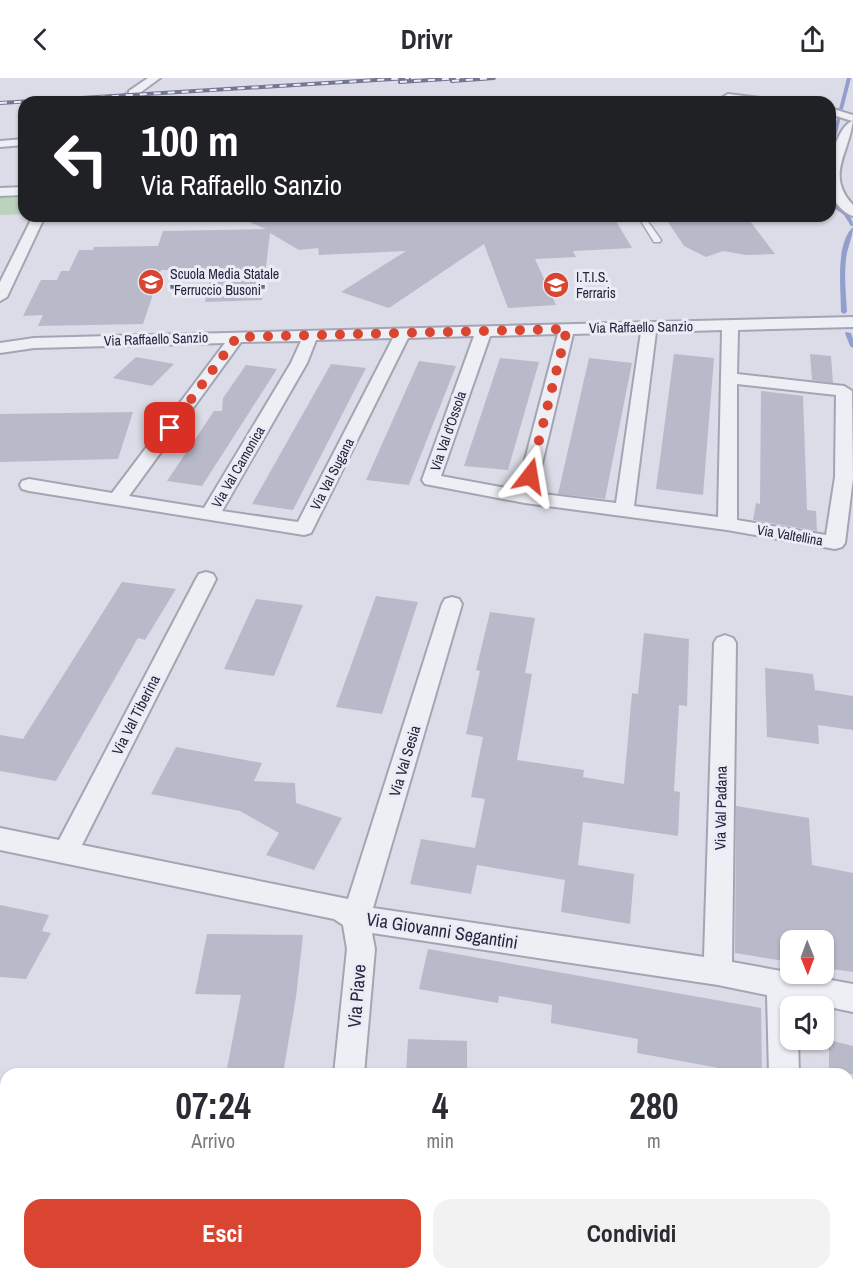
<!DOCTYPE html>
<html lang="it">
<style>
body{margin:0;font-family:"Archivo Narrow",sans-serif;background:#f2f2f3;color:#2b2b33;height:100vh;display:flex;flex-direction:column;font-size:22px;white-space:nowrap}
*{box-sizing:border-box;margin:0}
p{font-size:20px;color:#7c7c81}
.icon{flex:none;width:33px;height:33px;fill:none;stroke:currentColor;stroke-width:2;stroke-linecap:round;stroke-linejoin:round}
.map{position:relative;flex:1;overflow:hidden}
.details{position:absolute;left:0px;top:990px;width:854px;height:212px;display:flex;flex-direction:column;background:#fff;border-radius:18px 18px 0 0;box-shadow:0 2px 4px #0004}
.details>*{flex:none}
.banner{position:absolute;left:18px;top:18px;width:818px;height:126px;border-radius:18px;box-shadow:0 2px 4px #0004;background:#202124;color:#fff;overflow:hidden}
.needle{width:39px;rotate:179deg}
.tools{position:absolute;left:780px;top:852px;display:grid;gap:12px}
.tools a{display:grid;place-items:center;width:54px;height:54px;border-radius:12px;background:#fff;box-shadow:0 2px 4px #0004;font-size:30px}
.pin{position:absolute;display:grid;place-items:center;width:51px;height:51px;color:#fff;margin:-26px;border-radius:12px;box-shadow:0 3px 9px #0006}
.me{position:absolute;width:66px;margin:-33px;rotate:14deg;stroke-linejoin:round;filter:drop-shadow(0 0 4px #0008)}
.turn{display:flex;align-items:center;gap:21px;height:126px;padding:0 24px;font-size:27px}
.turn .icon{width:78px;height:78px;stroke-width:2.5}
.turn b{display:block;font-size:42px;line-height:51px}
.eta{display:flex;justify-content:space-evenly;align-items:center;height:102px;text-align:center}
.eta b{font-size:36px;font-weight:700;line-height:42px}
.cta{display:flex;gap:12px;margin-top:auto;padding:12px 24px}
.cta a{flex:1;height:69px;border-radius:18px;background:#da4532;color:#fff;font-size:24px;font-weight:700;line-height:69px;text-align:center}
.cta a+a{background:#f2f2f3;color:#2b2b33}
header{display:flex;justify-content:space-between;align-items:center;height:78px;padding:0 24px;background:#fff;font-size:27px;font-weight:700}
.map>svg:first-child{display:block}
</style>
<header><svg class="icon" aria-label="back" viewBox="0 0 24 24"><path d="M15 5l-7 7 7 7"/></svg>Drivr<svg class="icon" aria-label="share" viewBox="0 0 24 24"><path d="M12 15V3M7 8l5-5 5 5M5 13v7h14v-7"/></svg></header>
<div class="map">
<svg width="853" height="1201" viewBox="0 0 853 1201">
<rect width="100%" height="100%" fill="#dbdce7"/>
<!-- green -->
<path fill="#bbd2bb" d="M 24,119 L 24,136 L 0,137 L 0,120 Z"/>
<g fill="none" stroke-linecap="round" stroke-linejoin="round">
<!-- stream -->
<path fill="#929ecb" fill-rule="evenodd" d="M 847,0 L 851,0 L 843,31 L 841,32 L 839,31 Z
M 838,37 L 841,38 L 832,76 L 830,77 L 830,69 Z
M 830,124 C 840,129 853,136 853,148 L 851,148 L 844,137 L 830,127 Z
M 853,149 C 853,159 847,170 846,181 C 844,199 846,216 847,234 L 844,236 L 841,234 C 841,210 835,166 853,149 Z
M 846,254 L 851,255 L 853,261 L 853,270 L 850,268 L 845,255 Z"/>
</g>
<!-- building -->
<path fill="#b8baca" d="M 235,138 L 613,138 L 632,170 L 573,173 L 576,179 L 535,181 L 556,227 L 508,230 L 484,166 L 389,230 L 341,214 L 406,173 L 319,177 L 318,170 L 299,172 L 270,155 L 262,222 L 205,224 L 212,192 L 161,192 L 143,246 L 38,248 L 43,237 L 23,238 L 41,202 L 57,202 L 61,193 L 69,193 L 79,172 L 93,172 L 94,169 L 158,168 L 163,153 L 266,151 Z
M 664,138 L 746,138 L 775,176 L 746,177 L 723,173 L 706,179 L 684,168 Z
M 674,276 L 714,280 L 703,417 L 656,411 Z
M 810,276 L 831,278 L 833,305 L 812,302 Z
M 136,279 L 174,286 L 152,308 L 113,300 Z
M 500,280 L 539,284 L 508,392 L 464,388 Z
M 589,280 L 632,285 L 605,421 L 558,416 Z
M 419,283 L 456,288 L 409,407 L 366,402 Z
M 331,286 L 366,290 L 293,432 L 252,426 Z
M 246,287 L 277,291 L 202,408 L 167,403 L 214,333 L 222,333 L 223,320 Z
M 761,313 L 803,318 L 807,432 L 816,433 L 817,453 L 753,442 L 756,425 L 760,426 Z
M 133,334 L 118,381 L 0,384 L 0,336 Z
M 122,504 L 176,511 L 145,562 L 138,560 L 56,703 L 0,693 L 0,657 L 23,661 Z
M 376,518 L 418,524 L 382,636 L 336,629 Z
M 256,521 L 303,527 L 274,598 L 224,591 Z
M 490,534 L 535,540 L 525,595 L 532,596 L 517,682 L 584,692 L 583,699 L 624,706 L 632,615 L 638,616 L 644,555 L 689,561 L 687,628 L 679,627 L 674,713 L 680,714 L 678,758 L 583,744 L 578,787 L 634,796 L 630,846 L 561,834 L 565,802 L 477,787 L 471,816 L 410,806 L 421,761 L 475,770 L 485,721 L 471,719 L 483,659 L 466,656 L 480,593 L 476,592 Z
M 765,590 L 813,596 L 815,612 L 853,618 L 853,652 L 818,647 L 819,666 L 767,659 Z
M 176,669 L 262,685 L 254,703 L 295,705 L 296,725 L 342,740 L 314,792 L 266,777 L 279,755 L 240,733 L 151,716 Z
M 736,728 L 809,740 L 812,787 L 853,795 L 853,894 L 824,890 L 824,862 L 790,862 L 790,884 L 735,875 Z
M 0,827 L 49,837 L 42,853 L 51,855 L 26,901 L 0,899 Z
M 207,856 L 303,857 L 296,919 L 283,996 L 226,996 L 241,917 L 195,916 Z
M 428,871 L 761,930 L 762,996 L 739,996 L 730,994 L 730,992 L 637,975 L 638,961 L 551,945 L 552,927 L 499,918 L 498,925 L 419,911 Z
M 408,961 L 467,963 L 467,996 L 406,996 Z
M 829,962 L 853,968 L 853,996 L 829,996 Z"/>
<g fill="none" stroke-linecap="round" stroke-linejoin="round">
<!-- street-tunnel -->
<path stroke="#b6b8c5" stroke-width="11" stroke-dasharray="11 6" stroke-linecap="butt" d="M 121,24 L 133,15"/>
<!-- lane casing -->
<g stroke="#a4a5b4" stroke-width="3">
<path id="lane" d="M 407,22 L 447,22 L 450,24 L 404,24 Z
M 638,138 L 644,138 L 661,162 L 660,164 L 654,164 Z"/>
</g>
<!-- street casing -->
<g stroke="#a4a5b4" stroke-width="4">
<path id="street" d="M 148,0 L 160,0 L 137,17 L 129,17 L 129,13 Z
M 728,16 L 768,21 L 773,24 L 724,21 L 723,19 Z
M 830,30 L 853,37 C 853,72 823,95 853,127 L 853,138 C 845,136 833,123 830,115 C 824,98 835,51 852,43 L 830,36 Z
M 24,61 L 24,67 L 0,69 L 0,63 Z
M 24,109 L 24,117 L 0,118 L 0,110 Z
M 33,138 L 45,138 L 7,219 L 0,223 L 0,204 Z
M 853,239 L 853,249 L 738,252 L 737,296 L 844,308 L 852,313 L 853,400 L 845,465 L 842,469 L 835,471 L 727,452 L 525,425 L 425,406 L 422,402 L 474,258 L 408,260 L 311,455 L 304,457 L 29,413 L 22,411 L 20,407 L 22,403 L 29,401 L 112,415 L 225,265 L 34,270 L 0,275 L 0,265 L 34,260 ZM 722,252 L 718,439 L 634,428 L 656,254 ZM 641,254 L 616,425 L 535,415 L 573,256 ZM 558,256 L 517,412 L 441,398 L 490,258 ZM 393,260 L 298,444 L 222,433 L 307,285 L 316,262 ZM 301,263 L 291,285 L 204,430 L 129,418 L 241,264 ZM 737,306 L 836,317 L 835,399 L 826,457 L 737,442 Z
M 206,494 L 213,496 L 216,501 L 82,767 L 348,821 L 442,526 L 445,521 L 452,519 L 459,521 L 462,526 L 373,830 L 704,879 L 714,565 L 717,560 L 725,557 L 733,560 L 736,565 L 732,884 L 853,906 L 853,934 L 796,922 L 796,928 L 790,928 L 790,962 L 798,962 L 799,996 L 769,996 L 767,917 L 718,907 L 372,855 L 375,871 L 364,996 L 334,996 L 347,871 L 343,847 L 334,841 L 0,772 L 0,750 L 59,762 L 196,501 L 199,496 Z
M 312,1196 L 346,1196 L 346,1201 L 312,1201 Z"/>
</g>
<!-- lane -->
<use href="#lane" fill="#eeeef5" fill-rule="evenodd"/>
<!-- street -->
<use href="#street" fill="#eeeef5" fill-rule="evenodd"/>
<!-- rail casing -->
<g stroke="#737692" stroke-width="4">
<path id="rail" d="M 452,3 L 494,0
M 400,4 L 460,0
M 0,25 L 409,0"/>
</g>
<!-- rail -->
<use href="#rail" stroke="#eaecf5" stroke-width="2" stroke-dasharray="7" stroke-linecap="butt"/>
</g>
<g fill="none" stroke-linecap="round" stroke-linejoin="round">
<!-- route -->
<path stroke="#da4532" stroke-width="10" stroke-dasharray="0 18" d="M 170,350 L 237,259 L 567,251 L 530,398"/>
</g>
<!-- icons -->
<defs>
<g id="school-disc" transform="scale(1.35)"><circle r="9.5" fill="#da4532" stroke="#eaecf5"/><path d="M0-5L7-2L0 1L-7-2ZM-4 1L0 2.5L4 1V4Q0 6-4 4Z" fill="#fff"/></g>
</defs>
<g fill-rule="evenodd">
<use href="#school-disc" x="151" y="204"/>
<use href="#school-disc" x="556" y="207"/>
</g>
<g text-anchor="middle" stroke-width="6" stroke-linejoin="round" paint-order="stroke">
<!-- far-poi labels -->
<g font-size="14" fill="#24263e" stroke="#eaecf5" text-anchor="start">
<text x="170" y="201">Scuola Media Statale<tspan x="170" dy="16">"Ferruccio Busoni"</tspan></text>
<text x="576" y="204">I.T.I.S.<tspan x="576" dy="16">Ferraris</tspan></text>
</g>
<!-- far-street labels -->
<g font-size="14" fill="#24263e" stroke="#eaecf5">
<text transform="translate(641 249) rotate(-1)" y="5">Via Raffaello Sanzio</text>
<text transform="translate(156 261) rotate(-2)" y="5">Via Raffaello Sanzio</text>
<text transform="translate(448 353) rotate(-71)" y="5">Via Val d'Ossola</text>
<text transform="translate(238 389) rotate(-60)" y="5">Via Val Camonica</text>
<text transform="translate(332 396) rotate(-63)" y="5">Via Val Sugana</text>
<text transform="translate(790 457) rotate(10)" y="5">Via Valtellina</text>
</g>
<!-- street labels -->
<g font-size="15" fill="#24263e" stroke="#eaecf5">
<text transform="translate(136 637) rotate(-63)" y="5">Via Val Tiberina</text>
<text transform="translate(405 683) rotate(-73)" y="5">Via Val Sesia</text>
<text transform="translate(721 730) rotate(-89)" y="5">Via Val Padana</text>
</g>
<!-- near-street labels -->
<g font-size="18" fill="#24263e" stroke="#eaecf5">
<text transform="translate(442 853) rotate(9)" y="6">Via Giovanni Segantini</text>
<text transform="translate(357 918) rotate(-85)" y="6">Via Piave</text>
</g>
</g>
</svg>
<div class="tools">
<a><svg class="needle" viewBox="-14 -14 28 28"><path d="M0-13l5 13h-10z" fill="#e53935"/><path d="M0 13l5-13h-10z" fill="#7c7c81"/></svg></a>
<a><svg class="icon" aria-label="sound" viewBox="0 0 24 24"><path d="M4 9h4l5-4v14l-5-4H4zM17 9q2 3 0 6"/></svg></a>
</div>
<div class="pin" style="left:170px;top:350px;background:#d93025"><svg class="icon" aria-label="arrive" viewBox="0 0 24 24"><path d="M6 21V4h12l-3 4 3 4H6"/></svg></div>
<svg class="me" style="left:530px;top:398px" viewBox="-20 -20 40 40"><path d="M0-17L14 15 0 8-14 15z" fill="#da4532" stroke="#fff" stroke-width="4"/></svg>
<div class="banner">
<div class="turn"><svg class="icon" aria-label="left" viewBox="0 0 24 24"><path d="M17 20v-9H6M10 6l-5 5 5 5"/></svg><div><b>100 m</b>Via Raffaello Sanzio</div></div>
</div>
<section class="details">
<div class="eta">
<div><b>07:24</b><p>Arrivo</p></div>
<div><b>4</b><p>min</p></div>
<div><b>280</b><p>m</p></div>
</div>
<div class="cta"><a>Esci</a><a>Condividi</a></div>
</section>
</div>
